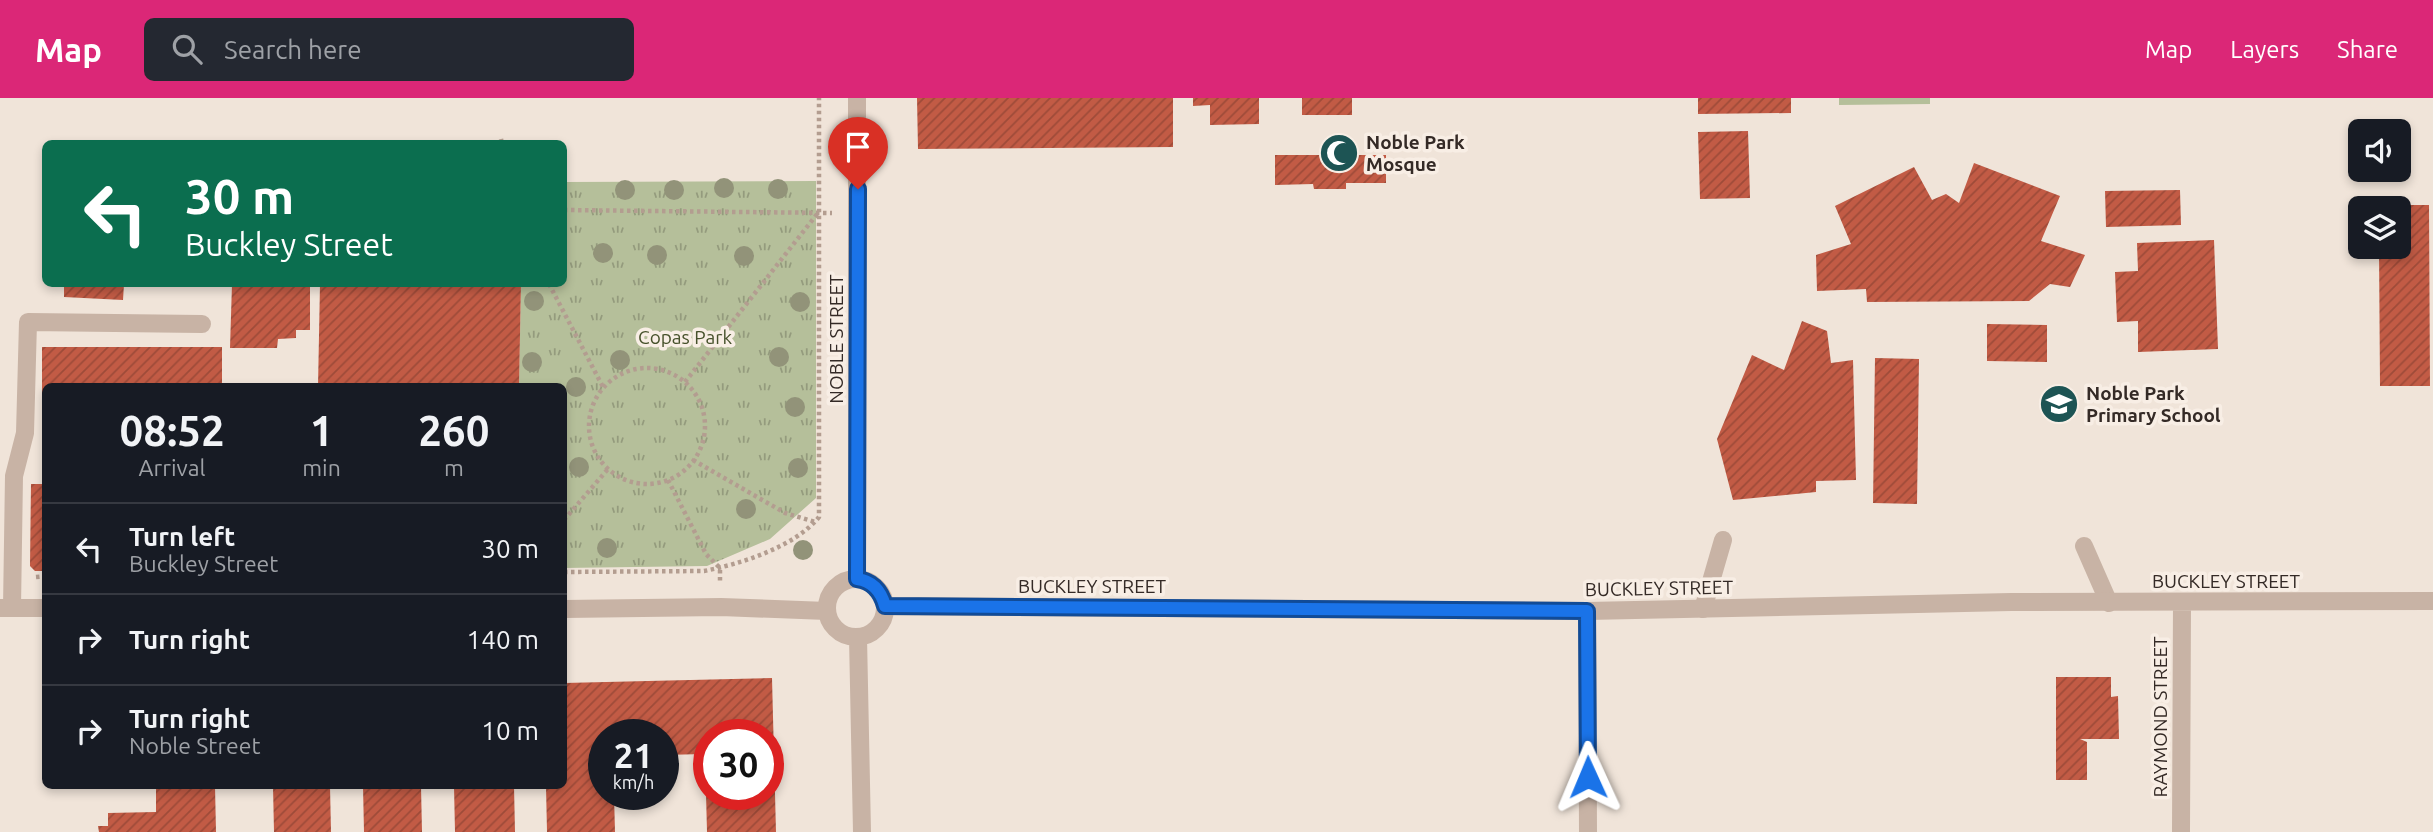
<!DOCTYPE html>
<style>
body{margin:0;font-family:Ubuntu,sans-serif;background:#242831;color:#f1f3f6;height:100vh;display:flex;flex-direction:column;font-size:26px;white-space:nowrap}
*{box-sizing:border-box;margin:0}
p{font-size:23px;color:#9ea1a6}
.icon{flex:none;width:38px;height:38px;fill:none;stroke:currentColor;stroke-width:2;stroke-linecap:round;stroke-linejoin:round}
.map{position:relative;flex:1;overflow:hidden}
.side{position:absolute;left:42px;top:285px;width:525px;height:406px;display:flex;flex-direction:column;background:#171b24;border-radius:10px;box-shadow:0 4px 10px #0003}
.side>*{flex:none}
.top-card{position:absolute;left:42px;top:42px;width:525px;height:147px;border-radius:10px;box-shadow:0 4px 10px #0003;background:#0b6e4f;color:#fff;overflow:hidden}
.fabs{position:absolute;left:2348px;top:21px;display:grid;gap:14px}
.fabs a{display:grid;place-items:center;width:63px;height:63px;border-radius:10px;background:#171b24;box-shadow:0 4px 10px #0003;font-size:35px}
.speed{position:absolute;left:588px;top:621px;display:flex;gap:14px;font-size:35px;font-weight:700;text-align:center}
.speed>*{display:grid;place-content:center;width:91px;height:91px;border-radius:50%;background:#171b24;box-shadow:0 4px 10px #0003;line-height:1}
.speed small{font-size:18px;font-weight:400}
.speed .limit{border:10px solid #d22;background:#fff;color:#111}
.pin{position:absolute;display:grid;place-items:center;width:60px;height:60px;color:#fff;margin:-72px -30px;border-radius:50% 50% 50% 0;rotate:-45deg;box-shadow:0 0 7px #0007}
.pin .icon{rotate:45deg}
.me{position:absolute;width:77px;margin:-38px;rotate:359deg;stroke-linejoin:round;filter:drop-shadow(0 0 5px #0008)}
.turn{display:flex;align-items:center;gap:24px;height:147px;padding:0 28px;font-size:32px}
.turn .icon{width:91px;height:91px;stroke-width:2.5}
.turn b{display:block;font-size:49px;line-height:60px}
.eta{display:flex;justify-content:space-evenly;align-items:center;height:119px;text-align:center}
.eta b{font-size:42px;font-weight:700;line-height:49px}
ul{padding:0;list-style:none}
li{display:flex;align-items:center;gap:21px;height:91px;padding:0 28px;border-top:2px solid #363941}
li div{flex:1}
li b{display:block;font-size:26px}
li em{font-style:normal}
header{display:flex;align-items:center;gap:42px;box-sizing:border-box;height:98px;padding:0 35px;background:#db2777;color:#fff}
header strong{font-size:33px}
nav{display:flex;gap:38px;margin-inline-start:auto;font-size:24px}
.search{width:490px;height:63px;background:#242831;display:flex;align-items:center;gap:18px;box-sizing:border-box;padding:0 24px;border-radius:10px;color:#9ea1a6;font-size:26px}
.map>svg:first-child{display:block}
</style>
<header>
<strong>Map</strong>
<div class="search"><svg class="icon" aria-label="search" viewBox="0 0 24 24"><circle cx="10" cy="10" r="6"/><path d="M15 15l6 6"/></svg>Search here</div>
<nav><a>Map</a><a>Layers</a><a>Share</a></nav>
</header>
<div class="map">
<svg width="2433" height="734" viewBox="0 0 2433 734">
<defs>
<pattern id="park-tufts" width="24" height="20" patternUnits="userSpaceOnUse" patternTransform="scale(1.75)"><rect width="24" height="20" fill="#b5bf9a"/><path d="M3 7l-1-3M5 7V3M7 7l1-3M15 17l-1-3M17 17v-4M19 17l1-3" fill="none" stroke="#949b7d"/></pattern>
<pattern id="building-hatch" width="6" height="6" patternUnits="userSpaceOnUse" patternTransform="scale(1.75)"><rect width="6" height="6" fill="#c25b45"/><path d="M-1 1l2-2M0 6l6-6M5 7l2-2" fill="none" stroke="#9e4b39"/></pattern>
</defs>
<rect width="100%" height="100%" fill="#f0e4d9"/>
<!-- grass -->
<path fill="#b5bf9a" d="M 1839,0 L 1930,0 L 1930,6 L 1839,7 Z"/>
<!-- park -->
<path fill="url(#park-tufts)" d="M 816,83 L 816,400 L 770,441 L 707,468 L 564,470 L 564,289 L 519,289 L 521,186 L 564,186 L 564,84 Z"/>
<!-- building -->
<path fill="url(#building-hatch)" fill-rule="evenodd" d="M 917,0 L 1173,0 L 1173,49 L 918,51 Z
M 1193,0 L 1259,0 L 1259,26 L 1210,27 L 1210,7 L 1193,8 Z
M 1302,0 L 1352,0 L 1352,17 L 1302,17 Z
M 1698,0 L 1791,0 L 1791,15 L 1698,16 Z
M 1748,33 L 1750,100 L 1700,101 L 1698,34 Z
M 1275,57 L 1386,57 L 1386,85 L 1346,85 L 1346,91 L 1314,91 L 1313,86 L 1275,87 Z
M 1974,65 L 2060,98 L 2041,143 L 2085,157 L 2070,189 L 2050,186 L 2029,203 L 1867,204 L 1866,191 L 1817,193 L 1816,157 L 1851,146 L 1835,108 L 1914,69 L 1932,102 L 1946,96 L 1959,105 Z
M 2180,92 L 2181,127 L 2106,129 L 2105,93 Z
M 2379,107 L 2429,107 L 2430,288 L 2380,288 L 2379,149 L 2399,149 L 2399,110 L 2379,110 Z
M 2214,142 L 2218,251 L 2138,254 L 2138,223 L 2117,224 L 2115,174 L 2138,173 L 2137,145 Z
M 64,186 L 124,186 L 123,202 L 64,199 Z
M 232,186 L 310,186 L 310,232 L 296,232 L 296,240 L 278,241 L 277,250 L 230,250 Z
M 320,186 L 521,186 L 519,289 L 318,289 Z
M 1802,223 L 1827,233 L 1831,265 L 1853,262 L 1856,382 L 1816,383 L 1816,394 L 1733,402 L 1717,341 L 1752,257 L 1784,272 Z
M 1987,226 L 2047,227 L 2047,264 L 1987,263 Z
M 42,249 L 222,249 L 222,289 L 46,289 L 46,327 L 42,327 Z
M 1875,260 L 1919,261 L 1917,406 L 1873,405 Z
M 31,386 L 46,386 L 46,473 L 35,473 L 30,468 Z
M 2056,579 L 2111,579 L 2111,599 L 2118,598 L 2119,641 L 2080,641 L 2087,644 L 2087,682 L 2056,682 Z
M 772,580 L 776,734 L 707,734 L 705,656 L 663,657 L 663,637 L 604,637 L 604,696 L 614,696 L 615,734 L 547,734 L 546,688 L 564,688 L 564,585 ZM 709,637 L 768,637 L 768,696 L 709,696 Z
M 156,688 L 215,688 L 216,734 L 99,734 L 98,728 L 108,728 L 108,715 L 156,714 Z
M 273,688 L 330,688 L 331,734 L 274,734 Z
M 363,688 L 421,688 L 422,734 L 364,734 Z
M 454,688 L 514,688 L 515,734 L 455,734 Z"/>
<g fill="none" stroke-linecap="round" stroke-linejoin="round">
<!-- path -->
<path stroke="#b39d90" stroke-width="4.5" stroke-dasharray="3.5 3.5" stroke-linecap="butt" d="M 501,41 L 502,46
M 564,112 L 832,115
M 549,186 L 603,289
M589 328a58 58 0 1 1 116 0a58 58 0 1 1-116 0Z
M 685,284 L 818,115
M 693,362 L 785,415 L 815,424
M 668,382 L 706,456 L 720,470 L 720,484
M 564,422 L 608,371
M 564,474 L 704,473 C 740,466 795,449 819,419 L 819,0
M 36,479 L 46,478"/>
<!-- lane -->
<path stroke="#c8b3a5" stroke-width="18" d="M 2084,448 L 2109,505
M 12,510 L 14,378 L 25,335 L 28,224 L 202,226
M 1703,511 L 1723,442"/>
<!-- street -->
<path stroke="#c8b3a5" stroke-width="18" d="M 857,481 L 857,0
M827 510a29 29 0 1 1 58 0a29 29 0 1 1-58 0Z
M 885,508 L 1587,513 L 2011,504 L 2433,503
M 0,510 L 46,510
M 564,511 L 721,509 L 827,513
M 1587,513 L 1588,734
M 858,539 L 862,734
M 2181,734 L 2182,504"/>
</g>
<!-- trees -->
<g fill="#929379">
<circle cx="724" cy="90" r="10"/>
<circle cx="778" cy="91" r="10"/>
<circle cx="625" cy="92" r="10"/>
<circle cx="674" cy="92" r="10"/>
<circle cx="603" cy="155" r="10"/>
<circle cx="657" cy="157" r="10"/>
<circle cx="744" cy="158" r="10"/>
<circle cx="534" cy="203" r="10"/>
<circle cx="800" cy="204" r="10"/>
<circle cx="779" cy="259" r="10"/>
<circle cx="620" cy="262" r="10"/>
<circle cx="532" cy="264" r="10"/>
<circle cx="576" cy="289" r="10"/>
<circle cx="795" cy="309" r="10"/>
<circle cx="579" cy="369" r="10"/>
<circle cx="798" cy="370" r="10"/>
<circle cx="746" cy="411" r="10"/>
<circle cx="607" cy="450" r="10"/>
<circle cx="803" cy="452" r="10"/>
</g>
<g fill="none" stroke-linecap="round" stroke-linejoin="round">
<!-- route casing -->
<g stroke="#114b97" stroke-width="18">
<path id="route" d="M 858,91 L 857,481 C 872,483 881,493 885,508 L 1587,513 L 1588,679"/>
</g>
<!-- route -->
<use href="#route" stroke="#1a73e8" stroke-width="12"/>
</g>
<!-- icons -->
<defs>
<g id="mosque-disc" transform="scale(2.0125)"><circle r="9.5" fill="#1d5454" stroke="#f8eee5"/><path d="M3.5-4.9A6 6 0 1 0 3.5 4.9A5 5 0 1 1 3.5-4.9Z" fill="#fff"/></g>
<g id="school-disc" transform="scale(2.0125)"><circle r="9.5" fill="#1d5454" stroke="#f8eee5"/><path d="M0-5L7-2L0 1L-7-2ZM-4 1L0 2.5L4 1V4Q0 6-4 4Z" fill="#fff"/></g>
</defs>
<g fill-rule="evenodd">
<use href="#mosque-disc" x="1339" y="55"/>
<use href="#school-disc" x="2059" y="306"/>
</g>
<g text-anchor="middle" stroke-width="7" stroke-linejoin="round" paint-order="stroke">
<!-- poi labels -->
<g font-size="19" font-weight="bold" fill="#342a26" stroke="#f8eee5" text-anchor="start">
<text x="1366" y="51">Noble Park<tspan x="1366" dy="22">Mosque</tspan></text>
<text x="2086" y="302">Noble Park<tspan x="2086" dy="22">Primary School</tspan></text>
</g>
<!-- park labels -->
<g font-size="19" fill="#46512b" stroke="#f8eee5">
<text x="685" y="246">Copas Park</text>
</g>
<!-- street labels -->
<g font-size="19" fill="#342a26" stroke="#f8eee5">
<text transform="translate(836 241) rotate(-90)" y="7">NOBLE STREET</text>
<text x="2226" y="490">BUCKLEY STREET</text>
<text x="1092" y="495">BUCKLEY STREET</text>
<text transform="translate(1659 490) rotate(-1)" y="7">BUCKLEY STREET</text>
<text transform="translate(2160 619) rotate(-90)" y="7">RAYMOND STREET</text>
</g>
</g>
</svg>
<div class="fabs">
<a><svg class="icon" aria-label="sound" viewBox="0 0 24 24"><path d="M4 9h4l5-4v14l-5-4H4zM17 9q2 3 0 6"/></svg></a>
<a><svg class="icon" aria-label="layers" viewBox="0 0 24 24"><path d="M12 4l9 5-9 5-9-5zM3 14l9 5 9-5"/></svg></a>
</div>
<div class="speed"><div>21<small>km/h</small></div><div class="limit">30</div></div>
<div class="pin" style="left:858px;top:91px;background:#d93025"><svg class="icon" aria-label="arrive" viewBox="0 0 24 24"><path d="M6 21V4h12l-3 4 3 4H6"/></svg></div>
<svg class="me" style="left:1588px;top:679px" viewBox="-20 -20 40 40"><path d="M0-17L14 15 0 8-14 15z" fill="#1a73e8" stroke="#fff" stroke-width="4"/></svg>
<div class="top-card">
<div class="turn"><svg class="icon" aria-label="left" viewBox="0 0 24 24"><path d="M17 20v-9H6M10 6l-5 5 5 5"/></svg><div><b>30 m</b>Buckley Street</div></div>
</div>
<section class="side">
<div class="eta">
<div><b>08:52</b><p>Arrival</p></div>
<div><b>1</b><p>min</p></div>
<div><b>260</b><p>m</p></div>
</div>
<ul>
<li><svg class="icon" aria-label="left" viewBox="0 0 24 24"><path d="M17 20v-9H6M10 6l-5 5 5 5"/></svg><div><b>Turn left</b><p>Buckley Street</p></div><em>30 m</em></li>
<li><svg class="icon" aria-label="right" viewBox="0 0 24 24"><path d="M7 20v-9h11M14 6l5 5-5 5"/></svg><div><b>Turn right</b></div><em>140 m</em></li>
<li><svg class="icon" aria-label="right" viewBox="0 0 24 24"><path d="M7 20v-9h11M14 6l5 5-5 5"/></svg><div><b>Turn right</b><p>Noble Street</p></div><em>10 m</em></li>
</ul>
</section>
</div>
